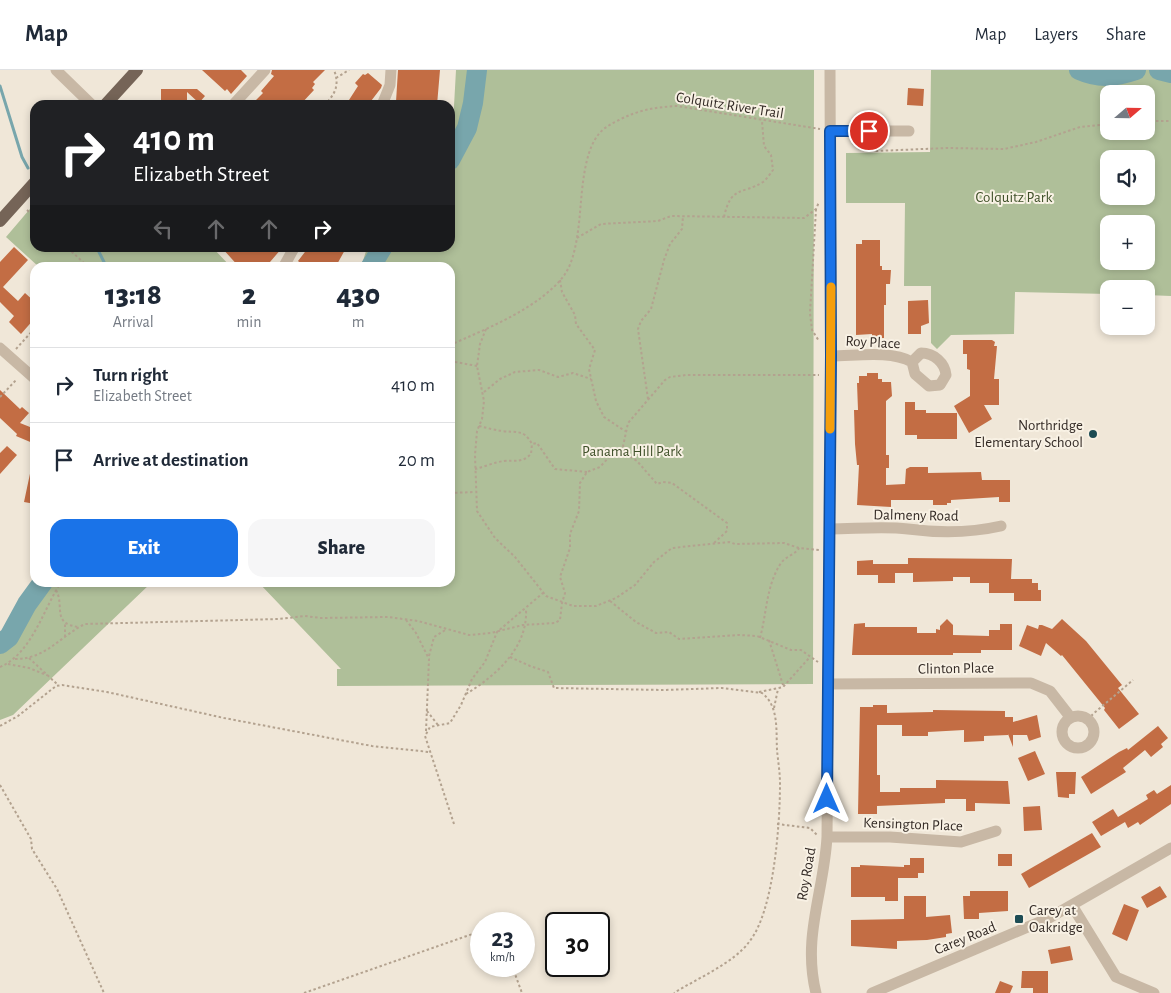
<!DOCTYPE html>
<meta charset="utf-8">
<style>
body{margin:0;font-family:"Alegreya Sans",sans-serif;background:#f6f6f7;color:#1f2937;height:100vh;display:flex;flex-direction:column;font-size:19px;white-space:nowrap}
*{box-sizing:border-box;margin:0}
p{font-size:16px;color:#747a83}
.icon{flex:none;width:28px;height:28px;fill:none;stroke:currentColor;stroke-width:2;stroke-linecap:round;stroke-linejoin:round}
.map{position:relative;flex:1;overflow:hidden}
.panel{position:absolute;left:30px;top:192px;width:425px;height:325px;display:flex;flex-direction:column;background:#fff;border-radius:15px;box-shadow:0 2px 8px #0003}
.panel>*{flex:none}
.guide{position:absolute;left:30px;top:30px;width:425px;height:152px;border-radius:15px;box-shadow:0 2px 8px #0003;background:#202124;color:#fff;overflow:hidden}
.needle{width:32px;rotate:70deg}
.tools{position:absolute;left:1100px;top:15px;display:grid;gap:10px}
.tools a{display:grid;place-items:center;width:55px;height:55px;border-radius:10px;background:#fff;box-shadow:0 2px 8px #0003;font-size:25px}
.speed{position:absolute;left:470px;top:842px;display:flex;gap:10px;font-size:25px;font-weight:700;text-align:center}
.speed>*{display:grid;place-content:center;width:65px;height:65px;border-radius:50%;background:#fff;box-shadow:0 2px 8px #0003;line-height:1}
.speed small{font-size:12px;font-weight:400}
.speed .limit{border:2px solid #111;border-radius:8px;background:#fff;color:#111}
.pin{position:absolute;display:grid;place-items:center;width:42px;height:42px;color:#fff;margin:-21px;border:2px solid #fff;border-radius:50%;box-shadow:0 1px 5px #0007}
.me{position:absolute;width:55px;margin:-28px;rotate:0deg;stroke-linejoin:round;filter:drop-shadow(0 0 4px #0008)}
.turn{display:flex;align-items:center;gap:18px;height:105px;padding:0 20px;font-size:22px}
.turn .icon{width:65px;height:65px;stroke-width:2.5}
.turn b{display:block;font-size:35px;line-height:42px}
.lanes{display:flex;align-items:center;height:48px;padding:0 20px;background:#0003;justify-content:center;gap:25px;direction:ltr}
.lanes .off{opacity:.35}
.eta{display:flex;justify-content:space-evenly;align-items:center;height:85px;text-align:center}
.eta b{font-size:30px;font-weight:800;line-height:35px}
.button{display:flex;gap:10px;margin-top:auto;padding:10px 20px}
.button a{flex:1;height:58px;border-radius:15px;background:#1a73e8;color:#fff;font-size:20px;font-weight:800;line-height:58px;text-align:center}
.button a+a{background:#f6f6f7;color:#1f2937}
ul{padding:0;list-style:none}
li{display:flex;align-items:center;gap:15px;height:75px;padding:0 20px;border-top:1px solid #e0e1e3}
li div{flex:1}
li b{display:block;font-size:19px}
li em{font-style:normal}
header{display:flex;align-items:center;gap:30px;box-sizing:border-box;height:70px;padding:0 25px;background:#fff;border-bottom:1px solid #e0e1e3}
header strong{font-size:24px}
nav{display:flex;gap:28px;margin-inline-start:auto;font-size:18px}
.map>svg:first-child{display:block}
</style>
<header>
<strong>Map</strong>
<nav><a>Map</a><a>Layers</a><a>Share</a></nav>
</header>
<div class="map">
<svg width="1171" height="923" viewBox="0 0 1171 923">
<rect width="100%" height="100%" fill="#f0e7d8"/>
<!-- green -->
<path fill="#afbf99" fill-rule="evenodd" d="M 456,0 L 814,0 L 813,614 L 337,616 L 337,599 L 341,599 L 259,513 L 450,512 L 450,198 L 361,197 L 367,178 L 450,178 L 450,59 L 453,54 Z
M 931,0 L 1171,0 L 1171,226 L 1146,225 L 1146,219 L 1109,219 L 1109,224 L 1015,222 L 1014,264 L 951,265 L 937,279 L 931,273 L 931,216 L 904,216 L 905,133 L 846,133 L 846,83 L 930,82 ZM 1109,24 L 1146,24 L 1146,61 L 1109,61 ZM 1109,89 L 1146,89 L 1146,126 L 1109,126 ZM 1109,154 L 1146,154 L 1146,191 L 1109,191 Z
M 35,133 L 35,178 L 213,178 L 231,197 L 39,197 L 6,167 Z
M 42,512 L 151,513 L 13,645 L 0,650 L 0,580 L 16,563 Z"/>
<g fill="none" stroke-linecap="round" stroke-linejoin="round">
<!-- stream -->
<path stroke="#78a6ac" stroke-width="3" d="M 0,16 L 22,87 L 28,98
M 97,178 L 107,198"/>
<!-- river -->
<path stroke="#78a6ac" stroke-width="20" d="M 1079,0 C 1099,9 1115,7 1136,0
M 1159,0 L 1171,3
M 450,90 L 467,58 L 473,33 L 477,0
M 370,198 L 382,178
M 0,574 L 9,567 L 27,534 L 43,512"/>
</g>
<!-- building -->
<path fill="#c36d44" d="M 202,0 L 241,0 L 247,6 L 231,24 L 227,19 L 225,21 Z
M 272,0 L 325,0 L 313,12 L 315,14 L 312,18 L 314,20 L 300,35 L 278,35 L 274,31 L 270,35 L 261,35 L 256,30 L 263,23 L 261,21 L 274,6 L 271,4 Z
M 398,0 L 440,0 L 437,35 L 396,32 Z
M 368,3 L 382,15 L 381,18 L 368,35 L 354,35 L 349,30 L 358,16 L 355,13 L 363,4 L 365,5 Z
M 908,18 L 924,19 L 923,36 L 907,35 Z
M 161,19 L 197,19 L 205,26 L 199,33 L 187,22 L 187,35 L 161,35 Z
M 862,170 L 880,170 L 880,196 L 882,196 L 882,200 L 891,200 L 890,214 L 886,214 L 886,235 L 884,235 L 884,268 L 872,268 L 872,264 L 856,265 L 856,174 L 862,174 Z
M 14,177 L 28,190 L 3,217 L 18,231 L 25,223 L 35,232 L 35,248 L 21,264 L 9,252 L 14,246 L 0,232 L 0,192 Z
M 222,178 L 282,178 L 270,192 L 275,198 L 240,198 Z
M 308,178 L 346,178 L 335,198 L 306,198 L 298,191 Z
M 928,230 L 929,253 L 921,256 L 921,264 L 908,264 L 908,231 Z
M 963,270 L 992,270 L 995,272 L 994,276 L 997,276 L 994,309 L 999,309 L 999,335 L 984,335 L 992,349 L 969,363 L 954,336 L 970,326 L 970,300 L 967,299 L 967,284 L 963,284 Z
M 867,303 L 878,303 L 878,309 L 882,309 L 882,312 L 891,312 L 892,326 L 886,331 L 886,385 L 889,385 L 889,398 L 886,398 L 886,415 L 905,414 L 906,399 L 910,397 L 928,397 L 928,403 L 981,402 L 982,410 L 1010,410 L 1010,432 L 999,432 L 999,427 L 951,430 L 951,433 L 947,433 L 947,435 L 933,435 L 933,430 L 891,430 L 891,437 L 857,435 L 859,395 L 857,395 L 855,374 L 854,340 L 858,340 L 857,313 L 859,313 L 859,306 L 867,306 Z
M 0,320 L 20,339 L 22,337 L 29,343 L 20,353 L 35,359 L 35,374 L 16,366 L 17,364 L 0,348 Z
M 905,332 L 915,332 L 915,340 L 926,340 L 926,343 L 957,343 L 957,369 L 917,369 L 917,365 L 905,365 Z
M 7,376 L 17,385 L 0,404 L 0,383 Z
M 31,399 L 35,399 L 35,434 L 24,432 Z
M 908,488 L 1012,489 L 1011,509 L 1032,509 L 1032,513 L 1038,513 L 1038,520 L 1041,520 L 1041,531 L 1014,531 L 1014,523 L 989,523 L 989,513 L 970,513 L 970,507 L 953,507 L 953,511 L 913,512 L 913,503 L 895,503 L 895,513 L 878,513 L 878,505 L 857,505 L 857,491 L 873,490 L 873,494 L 908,494 Z
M 947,549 L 953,555 L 953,565 L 989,566 L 989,560 L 1000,560 L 1000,554 L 1012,554 L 1012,580 L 981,580 L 981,583 L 953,583 L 953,585 L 852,585 L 854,554 L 865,553 L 865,557 L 917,557 L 917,563 L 936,563 L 936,559 L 940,560 L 940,556 Z
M 1062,549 L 1086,571 L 1122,615 L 1118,618 L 1139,644 L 1119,659 L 1104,640 L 1105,638 L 1062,585 L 1061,586 L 1046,573 L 1041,586 L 1019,576 L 1027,555 L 1038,559 L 1039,555 L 1042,555 L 1052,559 Z
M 873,635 L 887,635 L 887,643 L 933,642 L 933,640 L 1005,641 L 1005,647 L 1013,647 L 1013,652 L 1037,645 L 1041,667 L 1029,671 L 1027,665 L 1013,665 L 1013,677 L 1008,664 L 1008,665 L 984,666 L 984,671 L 964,672 L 964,660 L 928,662 L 928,666 L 902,666 L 902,655 L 877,655 L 877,705 L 880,705 L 880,722 L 900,722 L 900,718 L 936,718 L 936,710 L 1008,711 L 1010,734 L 975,733 L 975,741 L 966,741 L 966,729 L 945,729 L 945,733 L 877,736 L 877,744 L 858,744 L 860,637 L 873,637 Z
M 1158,656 L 1168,668 L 1161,674 L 1163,677 L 1151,687 L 1145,680 L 1123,698 L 1126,702 L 1091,724 L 1081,707 L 1119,682 L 1127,678 L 1128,680 Z
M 1035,681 L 1045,704 L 1028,711 L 1018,688 Z
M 1056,702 L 1076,702 L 1075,724 L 1069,724 L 1069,728 L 1058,727 Z
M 1171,715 L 1171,734 L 1140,755 L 1138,752 L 1128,758 L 1125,752 L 1101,766 L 1092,752 L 1113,739 L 1118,747 L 1148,729 L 1146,725 L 1154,720 L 1157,724 Z
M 1040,736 L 1042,760 L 1024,761 L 1023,737 Z
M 1092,763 L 1101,777 L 1029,818 L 1021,804 Z
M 998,784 L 1012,784 L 1012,796 L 998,796 Z
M 910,788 L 924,788 L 924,803 L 918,803 L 918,808 L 898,808 L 898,831 L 885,831 L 885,827 L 851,827 L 851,797 L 860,797 L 860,795 L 904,797 L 904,795 L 910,795 Z
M 1160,816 L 1167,827 L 1147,838 L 1141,827 Z
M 970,821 L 1008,821 L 1008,841 L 979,843 L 979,849 L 964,849 L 963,826 L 970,826 Z
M 904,826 L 926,826 L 926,847 L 950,845 L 952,863 L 946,864 L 946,867 L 927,870 L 897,871 L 897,879 L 851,876 L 851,850 L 904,849 Z
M 1124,834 L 1139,840 L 1127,871 L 1112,864 Z
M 1070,876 L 1073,890 L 1051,894 L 1048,880 Z
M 1022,901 L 1048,901 L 1048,923 L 1033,923 L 1033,918 L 1021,918 Z
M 1000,911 L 1013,916 L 1010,923 L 995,923 Z"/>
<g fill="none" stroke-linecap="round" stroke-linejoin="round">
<!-- path -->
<path stroke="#b3a28f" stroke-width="2" stroke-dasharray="2.5 2.5" stroke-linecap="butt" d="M 336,8 L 349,0
M 324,35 C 335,25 340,15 334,0
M 1146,51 L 1171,51
M 852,73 L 876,81 L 947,78 L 1004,79 L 1036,72 L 1080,57 L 1109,54
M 816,139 L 810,243 L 812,260 L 819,271
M 27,140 L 35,147
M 724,147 C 731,115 742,125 763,112 C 766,110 770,104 773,100 L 771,85 L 764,76 L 762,51
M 577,168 L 601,154 L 658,151 L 671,146 L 804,148 L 816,139 L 819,132
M 68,178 L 89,198
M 560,210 L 562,222 L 575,245 L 576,254 L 595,280 L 589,299 L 596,331 L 604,347 L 625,361
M 486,259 L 480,274 L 477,296 L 484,331 L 482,349 L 477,361 L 475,385 L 477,441 L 495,468 L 515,487 L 546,526 L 573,536 L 596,536 L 616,528 L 635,515 L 654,492 L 672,478 L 729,472 L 735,474 L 784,473 L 799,478 L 819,480
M 450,275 C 486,259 542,237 565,204 C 573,192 576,175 578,161 C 582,134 581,87 598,65 C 603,58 611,54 619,50 C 638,40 656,37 677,36 L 820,59
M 16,279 L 35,258
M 450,291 L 477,296
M 484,322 L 500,309 L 515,302 L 539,300 L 558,307 L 573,303 L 591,309
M 0,327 L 17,309
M 648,329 L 638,259 L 641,251 L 651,239 L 664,190 L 670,174 L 682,159 L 683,146
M 479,356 C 487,358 495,360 502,361 C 517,363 524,359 532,374 L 537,373 L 555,399 L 587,402
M 622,381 L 637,391 L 657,414 L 663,412 L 672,413 L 727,453 L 727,461 L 714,473
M 475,399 C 484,397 495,392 504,391 C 516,390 522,393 531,384 L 532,374
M 450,423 L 475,422
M 56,520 C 65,536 51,554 79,557
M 610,531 L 636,552 L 656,563 L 669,562 L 679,569 L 739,565 L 757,566 L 791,580 L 801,580 L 818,592
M 406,550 L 416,563 L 429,589 L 426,661
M 65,567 L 65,552
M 760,568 C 767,542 766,516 781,493 C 786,486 795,485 799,478
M 769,570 L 783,615
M 429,586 L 434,567 L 447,559
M 510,587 L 530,596 L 548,602 L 554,618 L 663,620 L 722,618 L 762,623 C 779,636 776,660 777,680 C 778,691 780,702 780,714 C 780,753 774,842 749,872 C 734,893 696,909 674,923
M 29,588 L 58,615
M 15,589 C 46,589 59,567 85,554 L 279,549 L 305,546 L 321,548 L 388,547 L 418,551 L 469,565 L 491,563 L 523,555 L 555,553 L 560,550 L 562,533 L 565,523 L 560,507 L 570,478 L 570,464 L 579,441 L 580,413 L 587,402 L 600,397 L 611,385 L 622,381 L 628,353 L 665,310 L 670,307 L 686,305 L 819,305
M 8,594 L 29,598 L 49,606
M 0,597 C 32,583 43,540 61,512
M 759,622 L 783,617 L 810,587
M 466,624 C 497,605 528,577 526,539
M 774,638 L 778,619
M 427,641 L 438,655
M 1088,650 L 1093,644 L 1133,610
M 0,656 L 18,646 L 56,616 L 62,615 L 107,622 L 224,648 L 372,676 L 429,682
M 0,715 L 31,769 L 32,779 L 57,819 L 104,923
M 454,754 L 425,666 L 430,657 L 450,653 L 461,635 L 472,609 L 485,592 L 497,562 L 543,523
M 777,754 L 810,758 L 817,765
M 512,896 L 522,923
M 304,923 L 481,861"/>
<!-- minor -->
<path stroke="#c8b8a5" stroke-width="11" d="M 56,0 L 92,35
M 233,35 L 265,0
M 382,35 L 390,15 L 391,0
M 830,61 L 909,61
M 284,196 L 294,178
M 0,278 L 35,309
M 921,283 C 934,283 945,293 946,305 L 940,315 L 929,316 L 915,304 L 912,292 Z
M 831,286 C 856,286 890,280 912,292
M 830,459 C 855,459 883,456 908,459 C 939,463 970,463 1001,456
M 828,614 L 1031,613 L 1050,621 L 1071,648
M1062 662a16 16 0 1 1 32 0a16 16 0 1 1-32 0Z
M 827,767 L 890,767 L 961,772 L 996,761
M 1073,837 L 1116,907 L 1154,923
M 816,923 C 802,867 824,822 827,767 L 831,286 L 830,0
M 872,923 L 1049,848 L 1171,778"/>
<!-- major -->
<path stroke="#756457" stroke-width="12" d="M 105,35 L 137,0
M 0,151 L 35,112"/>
</g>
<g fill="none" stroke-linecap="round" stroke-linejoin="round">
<!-- route casing -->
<g stroke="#114b97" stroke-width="12">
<path id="route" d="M 827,729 L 831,286 L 830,61 L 869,61"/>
</g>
<!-- route -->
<use href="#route" stroke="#1a73e8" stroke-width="9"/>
<!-- slow -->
<path stroke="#f59e0b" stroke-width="9" d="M 830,359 L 831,217"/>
</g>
<!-- markers -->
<g fill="#1d4c54" stroke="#f8f1e4" stroke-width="2">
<circle cx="1093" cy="364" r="5"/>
<rect x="1014" y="844" width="10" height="10" rx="2.5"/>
</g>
<g text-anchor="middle" stroke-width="4" stroke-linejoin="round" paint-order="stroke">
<!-- street labels -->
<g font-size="15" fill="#342b26" stroke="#f8f1e4">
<text transform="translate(730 35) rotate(9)" y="5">Colquitz River Trail</text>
<text transform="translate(873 272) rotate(3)" y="5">Roy Place</text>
<text transform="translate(916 445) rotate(1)" y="5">Dalmeny Road</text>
<text transform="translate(956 598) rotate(-1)" y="5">Clinton Place</text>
<text transform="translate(913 754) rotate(2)" y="5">Kensington Place</text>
<text transform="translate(806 804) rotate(-80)" y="5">Roy Road</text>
<text transform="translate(965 868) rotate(-22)" y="5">Carey Road</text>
</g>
<!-- park labels -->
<g font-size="15" fill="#40512a" stroke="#f8f1e4">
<text x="1014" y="132">Colquitz Park</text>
<text x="632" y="386">Panama Hill Park</text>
</g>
<!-- poi labels -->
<g font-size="15" fill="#342b26" stroke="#f8f1e4" text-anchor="end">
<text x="1083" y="360">Northridge<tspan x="1083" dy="17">Elementary School</tspan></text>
<text x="1029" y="845" text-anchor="start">Carey at<tspan x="1029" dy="17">Oakridge</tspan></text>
</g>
</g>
</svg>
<div class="tools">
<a><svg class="needle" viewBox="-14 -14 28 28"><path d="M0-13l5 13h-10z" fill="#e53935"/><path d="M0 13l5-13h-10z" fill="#747a83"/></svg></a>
<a><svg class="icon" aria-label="sound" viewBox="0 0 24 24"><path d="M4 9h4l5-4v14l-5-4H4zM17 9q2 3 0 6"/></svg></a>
<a>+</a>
<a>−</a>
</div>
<div class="speed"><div>23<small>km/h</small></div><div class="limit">30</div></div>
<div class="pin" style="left:869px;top:61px;background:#d93025"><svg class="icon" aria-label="arrive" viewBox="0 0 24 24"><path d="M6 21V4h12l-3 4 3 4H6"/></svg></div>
<svg class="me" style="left:827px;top:729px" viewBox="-20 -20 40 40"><path d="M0-17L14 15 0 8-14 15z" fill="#1a73e8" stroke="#fff" stroke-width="4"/></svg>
<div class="guide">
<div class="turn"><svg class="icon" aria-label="right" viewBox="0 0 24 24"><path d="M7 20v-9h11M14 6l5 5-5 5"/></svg><div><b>410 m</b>Elizabeth Street</div></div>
<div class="lanes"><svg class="icon off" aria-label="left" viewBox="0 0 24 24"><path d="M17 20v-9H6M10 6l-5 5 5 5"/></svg><svg class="icon off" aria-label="ahead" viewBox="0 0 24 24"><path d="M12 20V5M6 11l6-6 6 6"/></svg><svg class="icon off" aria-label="ahead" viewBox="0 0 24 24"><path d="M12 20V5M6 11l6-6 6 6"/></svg><svg class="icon" aria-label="right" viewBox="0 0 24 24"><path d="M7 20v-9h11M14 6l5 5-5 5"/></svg></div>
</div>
<section class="panel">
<div class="eta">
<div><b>13:18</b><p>Arrival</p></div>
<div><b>2</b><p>min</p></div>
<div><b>430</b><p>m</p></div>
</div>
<ul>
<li><svg class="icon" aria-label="right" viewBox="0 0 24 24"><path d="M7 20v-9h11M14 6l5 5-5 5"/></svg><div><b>Turn right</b><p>Elizabeth Street</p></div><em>410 m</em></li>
<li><svg class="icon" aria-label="arrive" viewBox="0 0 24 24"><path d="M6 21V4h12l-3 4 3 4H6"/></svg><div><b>Arrive at destination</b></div><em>20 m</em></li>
</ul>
<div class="button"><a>Exit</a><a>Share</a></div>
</section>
</div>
